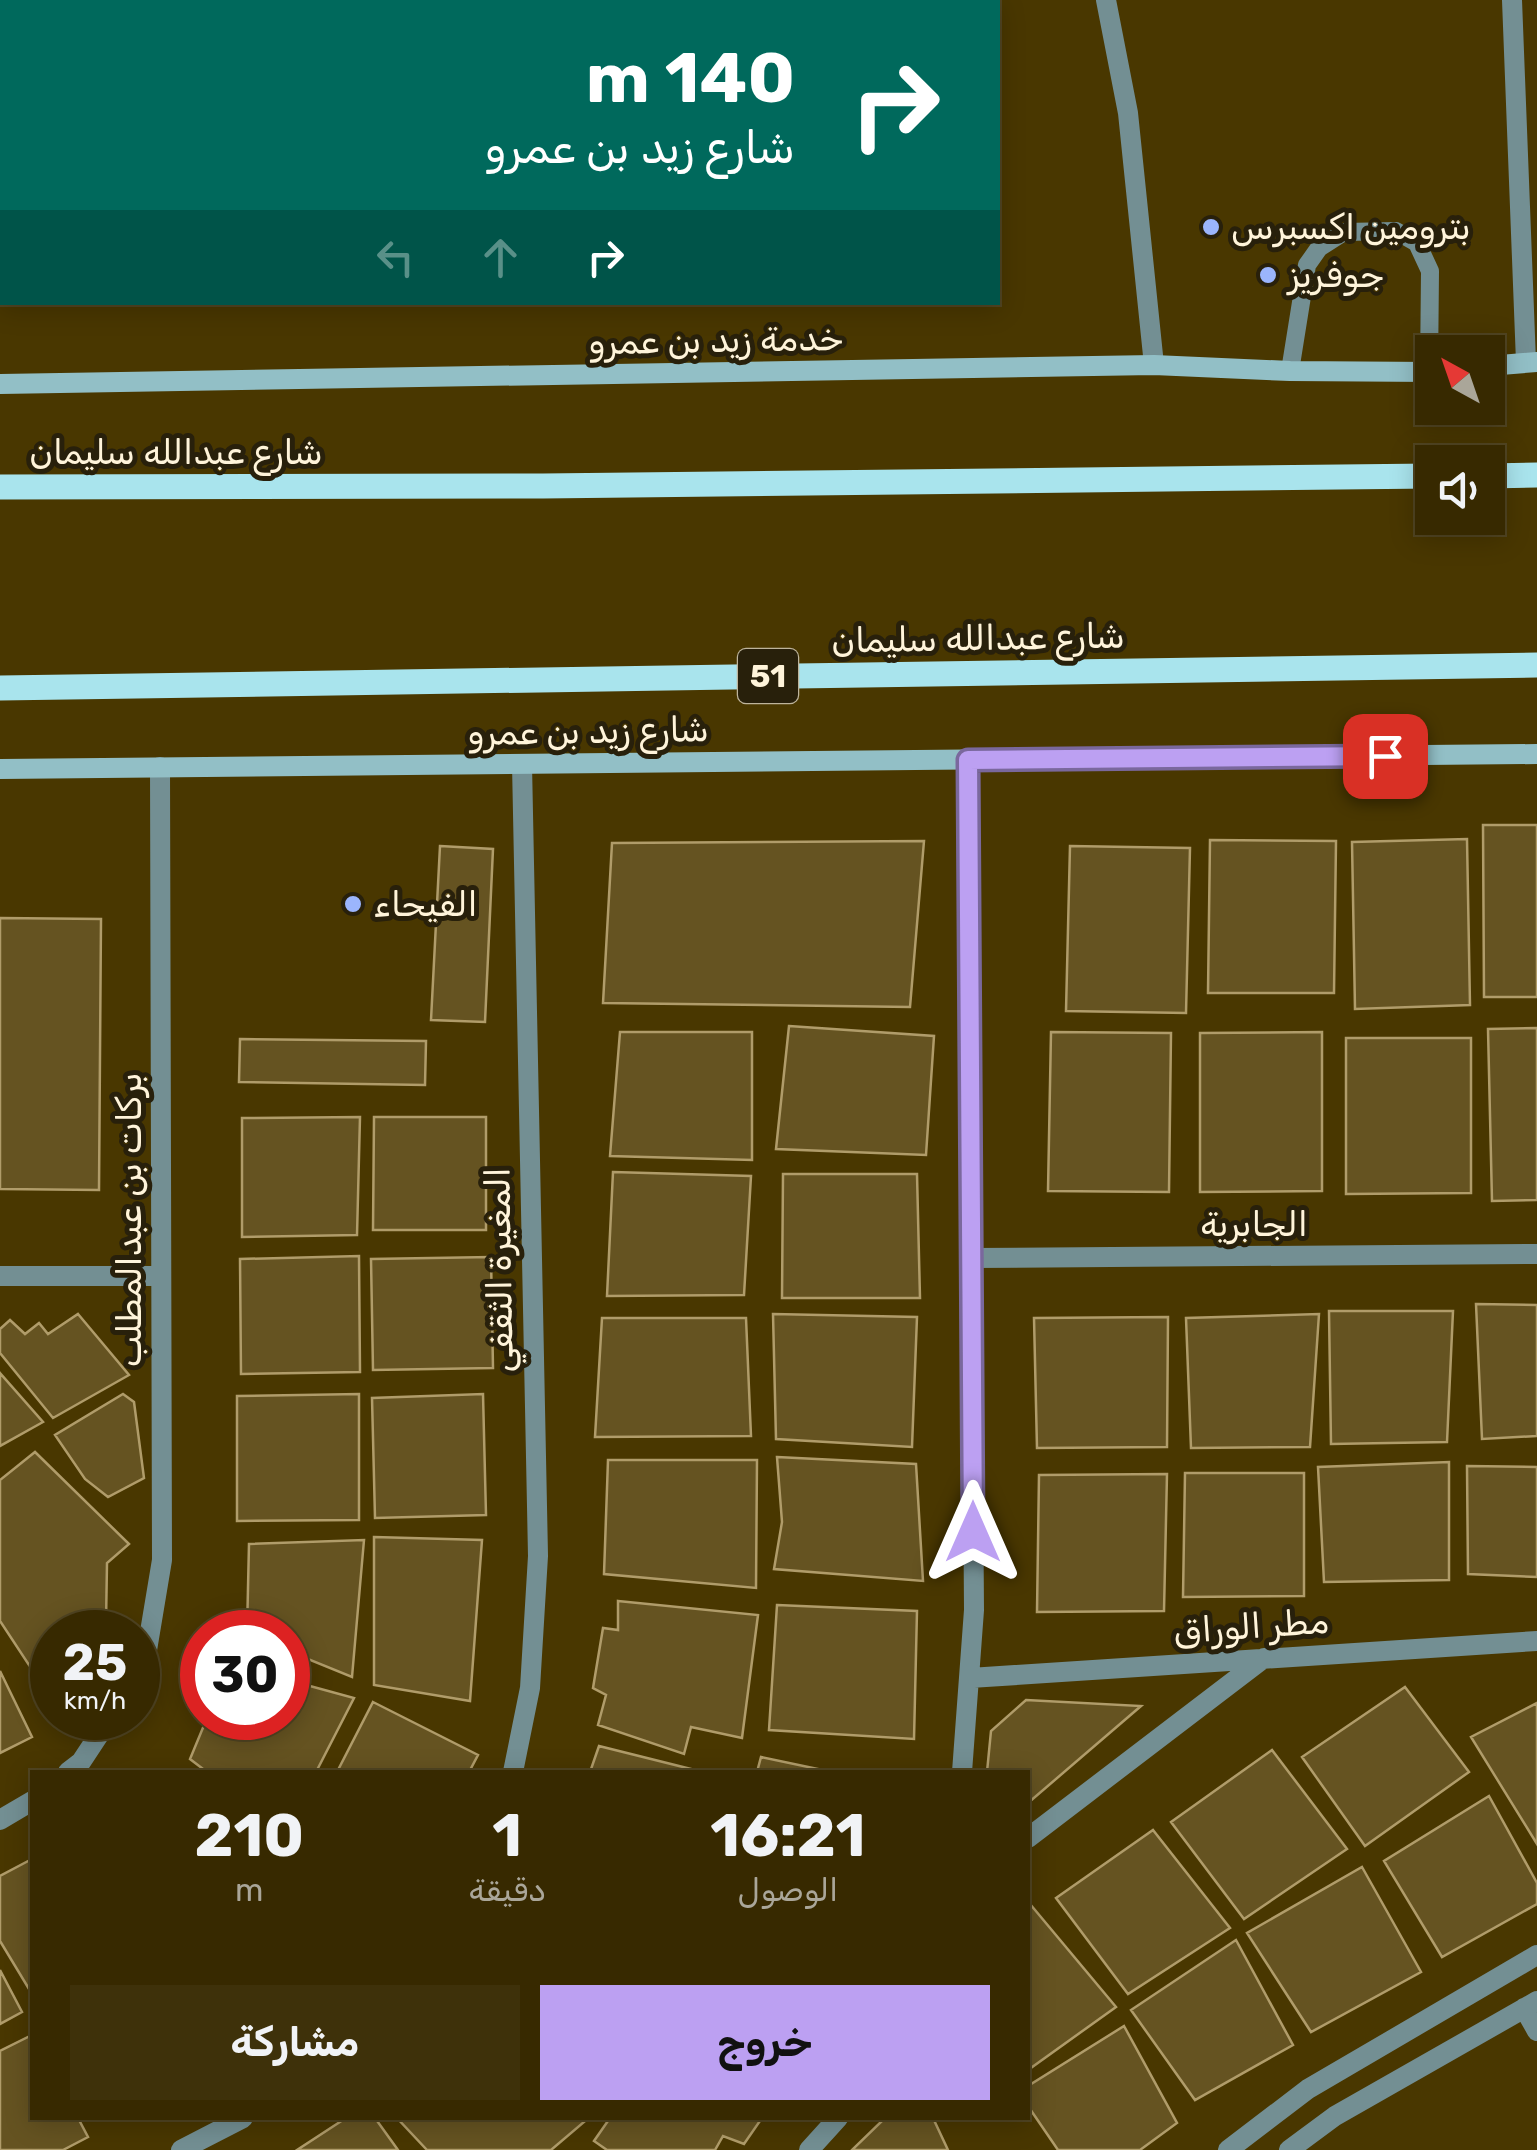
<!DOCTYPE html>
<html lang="ar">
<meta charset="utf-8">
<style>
body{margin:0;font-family:Rubik,"Noto Naskh Arabic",sans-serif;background:#3e310a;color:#f1f3f6;direction:rtl;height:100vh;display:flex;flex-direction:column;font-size:38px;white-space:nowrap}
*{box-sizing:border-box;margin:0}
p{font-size:32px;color:#aaa699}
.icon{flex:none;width:55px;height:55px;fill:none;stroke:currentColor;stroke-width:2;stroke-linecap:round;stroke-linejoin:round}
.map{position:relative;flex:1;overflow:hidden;direction:ltr}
.sheet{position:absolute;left:30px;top:1770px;width:1000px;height:350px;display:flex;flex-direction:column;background:#372900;border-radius:0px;box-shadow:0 5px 25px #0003,0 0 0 2px #514522;direction:rtl}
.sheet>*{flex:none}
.hud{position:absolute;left:0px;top:0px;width:1000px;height:305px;box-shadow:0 5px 25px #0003,0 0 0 2px #514522;direction:rtl;background:#00695c;color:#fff;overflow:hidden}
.needle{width:65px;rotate:320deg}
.tools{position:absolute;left:1415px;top:335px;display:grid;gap:20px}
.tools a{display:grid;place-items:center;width:90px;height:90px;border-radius:0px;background:#372900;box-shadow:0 5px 25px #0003,0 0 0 2px #514522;font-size:50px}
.speed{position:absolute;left:30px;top:1610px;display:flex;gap:20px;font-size:50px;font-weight:700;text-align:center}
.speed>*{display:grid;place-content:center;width:130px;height:130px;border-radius:50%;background:#372900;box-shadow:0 5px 25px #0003,0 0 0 2px #514522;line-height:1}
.speed small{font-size:25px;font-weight:400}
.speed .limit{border:15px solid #d22;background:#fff;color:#111}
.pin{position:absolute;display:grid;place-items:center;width:85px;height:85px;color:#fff;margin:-42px;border-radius:20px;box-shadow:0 5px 15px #0006}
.me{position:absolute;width:110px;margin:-55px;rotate:0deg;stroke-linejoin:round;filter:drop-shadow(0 0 8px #0008)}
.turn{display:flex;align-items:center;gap:35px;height:210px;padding:0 40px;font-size:45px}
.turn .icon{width:130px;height:130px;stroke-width:2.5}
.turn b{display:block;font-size:70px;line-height:85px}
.lanes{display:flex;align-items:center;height:95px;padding:0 40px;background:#0003;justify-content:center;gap:50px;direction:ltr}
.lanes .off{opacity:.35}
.eta{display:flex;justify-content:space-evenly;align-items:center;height:170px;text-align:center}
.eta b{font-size:60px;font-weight:700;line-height:70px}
.primary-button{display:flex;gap:20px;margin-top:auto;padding:20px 40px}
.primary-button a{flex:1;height:115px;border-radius:0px;background:#bca0f2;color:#111;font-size:40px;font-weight:700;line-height:115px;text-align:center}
.primary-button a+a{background:#3e310a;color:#f1f3f6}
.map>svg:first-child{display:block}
</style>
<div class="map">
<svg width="1537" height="2150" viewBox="0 0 1537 2150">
<rect width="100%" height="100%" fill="#493700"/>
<!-- building -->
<path fill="#655321" stroke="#b09c6a" stroke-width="2.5" d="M 627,0 L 929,0 L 929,2 L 470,2 Z
M 1483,825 L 1537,825 L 1537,997 L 1484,997 Z
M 1467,839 L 1470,1005 L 1355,1009 L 1352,842 Z
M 1210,840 L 1336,841 L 1334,993 L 1208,993 Z
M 924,841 L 910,1007 L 603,1003 L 612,843 Z
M 440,846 L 493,849 L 485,1022 L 431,1020 Z
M 1070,846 L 1190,848 L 1186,1013 L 1066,1011 Z
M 0,918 L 101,919 L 99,1190 L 0,1189 Z
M 789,1026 L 934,1036 L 926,1155 L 776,1149 Z
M 1537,1028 L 1537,1200 L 1492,1201 L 1488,1029 Z
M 620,1032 L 752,1032 L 752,1160 L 610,1156 Z
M 1051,1032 L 1171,1033 L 1169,1192 L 1048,1191 Z
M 1322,1032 L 1322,1191 L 1200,1192 L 1200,1033 Z
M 1346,1038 L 1471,1038 L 1471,1193 L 1346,1194 Z
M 240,1039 L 426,1041 L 425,1085 L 239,1082 Z
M 360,1117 L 357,1235 L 242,1237 L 242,1118 Z
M 374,1117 L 486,1117 L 486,1230 L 373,1230 Z
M 613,1172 L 751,1176 L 744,1295 L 607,1296 Z
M 783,1174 L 917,1174 L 920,1298 L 782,1298 Z
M 359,1256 L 360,1372 L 241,1374 L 240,1259 Z
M 491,1257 L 493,1368 L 373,1370 L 371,1259 Z
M 1476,1304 L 1537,1305 L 1537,1436 L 1482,1439 Z
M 1329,1311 L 1453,1311 L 1447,1442 L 1331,1444 Z
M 78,1314 L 129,1375 L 53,1418 L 0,1353 L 0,1329 L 10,1320 L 25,1334 L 39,1323 L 48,1334 Z
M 773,1314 L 917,1317 L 912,1447 L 776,1439 Z
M 1319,1314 L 1310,1447 L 1191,1448 L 1186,1318 Z
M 1168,1317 L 1167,1447 L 1037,1448 L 1034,1318 Z
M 602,1318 L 746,1318 L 751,1436 L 595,1437 Z
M 0,1373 L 43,1422 L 0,1446 Z
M 123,1394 L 134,1402 L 144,1478 L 108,1497 L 85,1479 L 55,1435 Z
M 359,1394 L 359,1520 L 237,1521 L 237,1396 Z
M 483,1394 L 486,1515 L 375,1518 L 372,1398 Z
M 35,1452 L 129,1544 L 107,1563 L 106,1623 L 111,1632 L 52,1632 L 52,1696 L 50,1697 L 0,1621 L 0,1480 Z
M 777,1457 L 916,1464 L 923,1581 L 774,1569 L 782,1522 Z
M 608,1460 L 757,1460 L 756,1588 L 604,1574 Z
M 1449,1462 L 1449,1580 L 1324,1582 L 1318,1467 Z
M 1467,1466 L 1537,1467 L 1537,1577 L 1468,1574 Z
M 1185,1473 L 1304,1473 L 1304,1596 L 1183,1597 Z
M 1167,1474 L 1164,1611 L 1037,1612 L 1039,1475 Z
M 374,1537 L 482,1540 L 470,1701 L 374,1685 Z
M 364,1540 L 352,1677 L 288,1651 L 288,1632 L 247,1632 L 249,1544 Z
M 618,1601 L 758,1615 L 742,1738 L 691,1727 L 684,1754 L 598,1725 L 606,1695 L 593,1688 L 603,1628 L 618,1630 Z
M 777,1605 L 917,1611 L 914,1739 L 769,1730 Z
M 0,1671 L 32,1737 L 0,1753 Z
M 288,1680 L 354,1698 L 316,1772 L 207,1772 L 190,1759 L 207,1718 L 288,1718 Z
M 1405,1687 L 1469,1772 L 1365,1846 L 1302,1757 Z
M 1026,1700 L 1141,1706 L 1028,1803 L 1028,1772 L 987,1772 L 991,1731 Z
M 373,1702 L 478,1755 L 469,1772 L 337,1772 Z
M 1537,1703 L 1537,1844 L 1471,1737 Z
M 599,1746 L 703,1772 L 590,1772 Z
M 1272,1750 L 1347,1849 L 1244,1919 L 1171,1822 Z
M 761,1757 L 832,1772 L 757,1772 Z
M 1489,1796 L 1537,1883 L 1537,1904 L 1442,1957 L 1384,1861 Z
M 1153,1830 L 1230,1928 L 1128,1994 L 1056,1898 Z
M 32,1859 L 32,1994 L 0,1941 L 0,1876 Z
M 1362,1867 L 1421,1972 L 1311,2032 L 1247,1933 Z
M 1030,1904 L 1116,2007 L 1028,2070 L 1028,1907 Z
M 1236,1940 L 1293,2045 L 1195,2100 L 1131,2010 Z
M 0,1970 L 22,2012 L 0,2024 Z
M 1124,2026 L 1177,2123 L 1140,2150 L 1058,2150 L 1028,2106 L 1028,2086 Z
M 32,2035 L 32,2118 L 78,2118 L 88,2137 L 63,2150 L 0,2150 L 0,2051 Z
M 346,2118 L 375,2118 L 398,2150 L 297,2150 Z
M 397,2118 L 580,2118 L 584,2122 L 551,2150 L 427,2150 Z
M 610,2118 L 762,2118 L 744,2144 L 723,2136 L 715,2150 L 607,2150 L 594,2141 Z
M 885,2118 L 933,2118 L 948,2150 L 852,2150 Z"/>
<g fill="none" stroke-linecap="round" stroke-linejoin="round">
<!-- lane -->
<path stroke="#738f93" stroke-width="18" d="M 1290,371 L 1307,265 L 1319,248 L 1344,232 L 1396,231 L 1417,243 L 1430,271 L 1429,372"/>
<!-- street -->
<path stroke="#738f93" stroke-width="20" d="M 1106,0 L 1128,113 L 1154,365
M 1512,0 L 1526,362
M 971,1258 L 1537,1254
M 0,1276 L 161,1276
M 138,1668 L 147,1650 L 162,1560 L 160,767
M 970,1678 L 1537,1641
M 68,1772 L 81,1762 L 110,1718
M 513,1772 L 530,1688 L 538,1556 L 522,764
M 962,1772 L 974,1610 L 968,760
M 0,1820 L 32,1801
M 1028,1838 L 1264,1658
M 1524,2008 L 1537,2031
M 181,2150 L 243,2118
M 809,2150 L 838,2118
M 1228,2150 L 1308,2089 L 1537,1955
M 1289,2150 L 1335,2116 L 1537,2001"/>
<!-- secondary -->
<path stroke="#92bfc6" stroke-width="20" d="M 1488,366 L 1537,362
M 0,384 L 1154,365 L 1290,371 L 1432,372
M 0,769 L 1537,754"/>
<!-- primary -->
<path stroke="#a9e4ed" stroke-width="25" d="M 1488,476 L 1537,475
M 0,487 L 543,486 L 1432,476
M 0,688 L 1537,665"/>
</g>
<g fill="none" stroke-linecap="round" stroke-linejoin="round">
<!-- route casing -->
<g stroke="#7a689d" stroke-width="25">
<path id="route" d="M 973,1532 L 968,760 L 1385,756"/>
</g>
<!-- route -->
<use href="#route" stroke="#bca0f2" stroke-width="18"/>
</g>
<!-- markers -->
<g fill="#9bb5fd" stroke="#28200b" stroke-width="4">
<circle cx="1211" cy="227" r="10"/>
<circle cx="1268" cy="275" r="10"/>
<circle cx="353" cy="904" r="10"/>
</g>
<g text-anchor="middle" stroke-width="10" stroke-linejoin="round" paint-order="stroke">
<!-- shield labels -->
<rect fill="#28200b" stroke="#beb49c" stroke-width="2.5" x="738" y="649" width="60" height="54" rx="8"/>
<g font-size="32" font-weight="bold" fill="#fff4da">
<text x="768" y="687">51</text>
</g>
<!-- poi labels -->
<g font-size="35" fill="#fff4da" stroke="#28200b" text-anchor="start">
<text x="1231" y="239">بترومين اكسبرس</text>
<text x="1288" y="287">جوفريز</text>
<text x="373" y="916">الفيحاء</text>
</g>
<!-- street labels -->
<g font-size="35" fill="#fff4da" stroke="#28200b">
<text transform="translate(716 340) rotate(-1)" y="12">خدمة زيد بن عمرو</text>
<text x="176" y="464">شارع عبدالله سليمان</text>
<text transform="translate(978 638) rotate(-1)" y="12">شارع عبدالله سليمان</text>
<text transform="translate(588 731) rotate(-1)" y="12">شارع زيد بن عمرو</text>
<text transform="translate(129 1220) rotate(-90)" y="12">بركات بن عبدالمطلب</text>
<text x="1254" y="1236">الجابرية</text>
<text transform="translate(499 1270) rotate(-91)" y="12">المغيرة الثقفي</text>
<text transform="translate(1251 1626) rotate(-4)" y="12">مطر الوراق</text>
</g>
</g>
</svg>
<div class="tools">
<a><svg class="needle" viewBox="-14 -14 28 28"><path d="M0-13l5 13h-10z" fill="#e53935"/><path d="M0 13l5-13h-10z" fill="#aaa699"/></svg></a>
<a><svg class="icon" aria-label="sound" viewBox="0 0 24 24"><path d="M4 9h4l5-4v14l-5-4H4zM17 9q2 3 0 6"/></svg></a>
</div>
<div class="speed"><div>25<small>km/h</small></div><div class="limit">30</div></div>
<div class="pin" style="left:1385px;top:756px;background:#d93025"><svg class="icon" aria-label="arrive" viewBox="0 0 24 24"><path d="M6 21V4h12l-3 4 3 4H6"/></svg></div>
<svg class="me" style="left:973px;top:1532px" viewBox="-20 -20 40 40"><path d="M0-17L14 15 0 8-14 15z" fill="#bca0f2" stroke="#fff" stroke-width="4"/></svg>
<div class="hud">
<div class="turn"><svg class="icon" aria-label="right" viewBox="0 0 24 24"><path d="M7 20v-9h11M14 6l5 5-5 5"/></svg><div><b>140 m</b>شارع زيد بن عمرو</div></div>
<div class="lanes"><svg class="icon off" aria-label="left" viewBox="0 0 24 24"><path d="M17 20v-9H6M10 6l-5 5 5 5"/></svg><svg class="icon off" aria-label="ahead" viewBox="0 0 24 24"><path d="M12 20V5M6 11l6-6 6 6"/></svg><svg class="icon" aria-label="right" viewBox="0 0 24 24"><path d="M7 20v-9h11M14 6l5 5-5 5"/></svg></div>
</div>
<section class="sheet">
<div class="eta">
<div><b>16:21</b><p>الوصول</p></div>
<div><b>1</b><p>دقيقة</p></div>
<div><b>210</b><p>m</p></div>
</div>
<div class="primary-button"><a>خروج</a><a>مشاركة</a></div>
</section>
</div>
